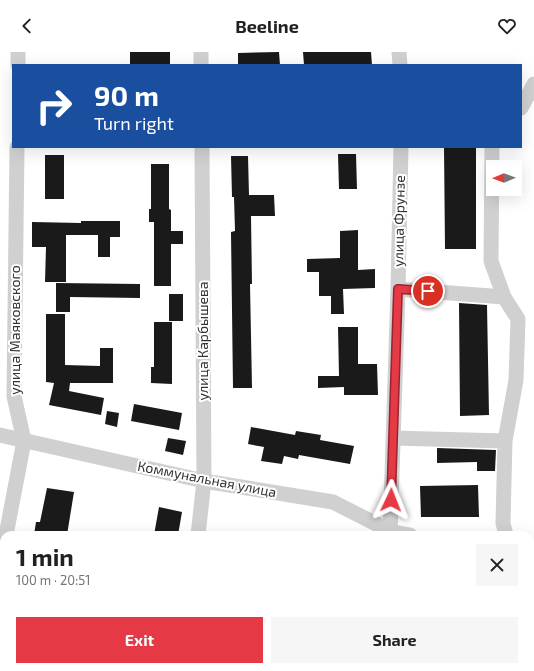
<!DOCTYPE html>
<meta charset="utf-8">
<style>
body{margin:0;font-family:"Exo 2",sans-serif;background:#f6f6f6;color:#202124;height:100vh;display:flex;flex-direction:column;font-size:15px;white-space:nowrap}
*{box-sizing:border-box;margin:0}
p{font-size:13px;color:#757577}
.icon{flex:none;width:22px;height:22px;fill:none;stroke:currentColor;stroke-width:2;stroke-linecap:round;stroke-linejoin:round}
.map{position:relative;flex:1;overflow:hidden}
.drawer{position:absolute;left:0px;top:479px;width:534px;height:140px;display:flex;flex-direction:column;background:#fff;border-radius:12px 12px 0 0;box-shadow:0 4px 16px #0002}
.drawer>*{flex:none}
.top-card{position:absolute;left:12px;top:12px;width:510px;height:84px;border-radius:0px;box-shadow:0 4px 16px #0002;background:#1a4fa0;color:#fff;overflow:hidden}
.needle{width:26px;rotate:269deg}
.controls{position:absolute;left:486px;top:108px;display:grid;gap:8px}
.controls a{display:grid;place-items:center;width:36px;height:36px;border-radius:0px;background:#fff;box-shadow:0 4px 16px #0002;font-size:20px}
.pin{position:absolute;display:grid;place-items:center;width:34px;height:34px;color:#fff;margin:-17px;border:2px solid #fff;border-radius:50%;box-shadow:0 1px 4px #0007}
.me{position:absolute;width:44px;margin:-22px;rotate:2deg;stroke-linejoin:round;filter:drop-shadow(0 0 3px #0008)}
.turn{display:flex;align-items:center;gap:14px;height:84px;padding:0 16px;font-size:18px}
.turn .icon{width:52px;height:52px;stroke-width:2.5}
.turn b{display:block;font-size:28px;line-height:34px}
.round{display:grid;place-items:center;flex:none;width:42px;height:42px;border-radius:0px;background:#f6f6f6}
.summary{display:flex;align-items:center;justify-content:space-between;height:68px;padding:0 16px}
h1{font-size:24px;font-weight:700;line-height:30px}
.button{display:flex;gap:8px;margin-top:auto;padding:8px 16px}
.button a{flex:1;height:46px;border-radius:0px;background:#e63946;color:#fff;font-size:16px;font-weight:700;line-height:46px;text-align:center}
.button a+a{background:#f6f6f6;color:#202124}
header{display:flex;justify-content:space-between;align-items:center;height:52px;padding:0 16px;background:#fff;font-size:18px;font-weight:700}
.map>svg:first-child{display:block}
</style>
<header><svg class="icon" aria-label="back" viewBox="0 0 24 24"><path d="M15 5l-7 7 7 7"/></svg>Beeline<svg class="icon" aria-label="heart" viewBox="0 0 24 24"><path d="M12 20l-8-8c-3-5 5-10 8-4 3-6 11-1 8 4z"/></svg></header>
<div class="map">
<svg width="534" height="619" viewBox="0 0 534 619">
<rect width="100%" height="100%" fill="#fff"/>
<!-- building -->
<path fill="#1a1a1a" d="M 130,0 L 170,0 L 170,13 L 130,13 Z
M 279,0 L 280,13 L 238,13 L 238,1 Z
M 303,0 L 371,0 L 372,13 L 304,13 Z
M 444,95 L 476,95 L 476,197 L 445,197 Z
M 338,102 L 356,102 L 357,137 L 339,137 Z
M 45,103 L 64,103 L 64,147 L 45,147 Z
M 231,104 L 248,104 L 249,143 L 274,143 L 275,164 L 251,164 L 252,232 L 250,232 L 252,336 L 233,336 L 231,180 L 235,179 L 234,145 L 232,145 Z
M 151,112 L 169,112 L 169,157 L 171,158 L 171,179 L 183,179 L 183,192 L 171,192 L 171,234 L 154,234 L 154,170 L 149,170 L 149,157 L 151,157 Z
M 81,169 L 120,169 L 120,185 L 110,185 L 110,205 L 98,205 L 98,183 L 66,183 L 66,230 L 45,230 L 46,195 L 32,195 L 32,170 L 81,171 Z
M 358,178 L 358,218 L 375,217 L 375,236 L 343,237 L 344,262 L 331,262 L 331,244 L 319,244 L 319,220 L 307,220 L 307,207 L 340,206 L 340,179 Z
M 56,231 L 140,232 L 140,246 L 70,245 L 70,260 L 56,260 Z
M 169,242 L 183,242 L 183,269 L 169,269 Z
M 459,251 L 487,253 L 489,363 L 460,364 Z
M 46,262 L 65,262 L 65,313 L 100,314 L 100,296 L 113,296 L 113,331 L 70,331 L 69,339 L 104,346 L 101,363 L 49,353 L 54,331 L 46,330 Z
M 154,270 L 172,270 L 172,332 L 151,331 L 151,315 L 154,315 Z
M 338,275 L 358,275 L 358,312 L 377,312 L 378,343 L 344,343 L 344,335 L 318,336 L 318,324 L 339,324 Z
M 134,352 L 182,361 L 179,378 L 131,369 Z
M 107,359 L 119,361 L 117,375 L 105,372 Z
M 251,375 L 295,383 L 296,379 L 321,383 L 320,388 L 354,394 L 350,412 L 299,403 L 298,407 L 284,404 L 282,412 L 261,409 L 264,395 L 248,392 Z
M 168,386 L 186,389 L 183,403 L 165,399 Z
M 437,396 L 496,398 L 495,419 L 477,419 L 477,410 L 437,411 Z
M 478,433 L 479,465 L 421,465 L 420,434 Z
M 47,436 L 74,440 L 67,483 L 34,483 L 36,470 L 40,470 Z
M 159,455 L 182,460 L 178,483 L 154,483 Z"/>
<g fill="none" stroke-linecap="round" stroke-linejoin="round">
<!-- minor -->
<path stroke="#d0d0d0" stroke-width="15" d="M 201,0 L 201,13
M 399,0 L 400,13
M 18,13 L 18,0
M 521,56 L 534,32
M 492,95 L 491,209 L 504,245 L 518,267 L 516,328 L 505,389 L 503,471 L 506,483
M 398,237 L 504,245
M 0,383 L 204,429 L 333,450 L 390,479 L 410,483
M 393,386 L 505,389
M 6,483 L 24,389 L 14,344 L 17,95
M 198,483 L 204,429 L 202,95
M 390,483 L 398,237 L 401,95
M 530,511 L 534,513
M 0,516 L 4,495
M 525,615 L 525,619
M 171,619 L 172,615
M 373,619 L 374,615"/>
</g>
<g fill="none" stroke-linecap="round" stroke-linejoin="round">
<!-- route casing -->
<g stroke="#96252e" stroke-width="10">
<path id="route" d="M 391,448 L 398,237 L 428,239"/>
</g>
<!-- route -->
<use href="#route" stroke="#e63946" stroke-width="7"/>
</g>
<g text-anchor="middle" stroke-width="4" stroke-linejoin="round" paint-order="stroke">
<!-- street labels -->
<g font-size="14" fill="#333" stroke="#fff">
<text transform="translate(399 169) rotate(-89)" y="5">улица Фрунзе</text>
<text transform="translate(15 278) rotate(-90)" y="5">улица Маяковского</text>
<text transform="translate(203 289) rotate(-90)" y="5">улица Карбышева</text>
<text transform="translate(207 427) rotate(11)" y="5">Коммунальная улица</text>
</g>
</g>
</svg>
<div class="controls">
<a><svg class="needle" viewBox="-14 -14 28 28"><path d="M0-13l5 13h-10z" fill="#e53935"/><path d="M0 13l5-13h-10z" fill="#757577"/></svg></a>
</div>
<div class="pin" style="left:428px;top:239px;background:#d93025"><svg class="icon" aria-label="arrive" viewBox="0 0 24 24"><path d="M6 21V4h12l-3 4 3 4H6"/></svg></div>
<svg class="me" style="left:391px;top:448px" viewBox="-20 -20 40 40"><path d="M0-17L14 15 0 8-14 15z" fill="#e63946" stroke="#fff" stroke-width="4"/></svg>
<div class="top-card">
<div class="turn"><svg class="icon" aria-label="right" viewBox="0 0 24 24"><path d="M7 20v-9h11M14 6l5 5-5 5"/></svg><div><b>90 m</b>Turn right</div></div>
</div>
<section class="drawer">
<div class="summary"><div><h1>1 min</h1><p>100 m · 20:51</p></div><a class="round"><svg class="icon" aria-label="close" viewBox="0 0 24 24"><path d="M6 6l12 12M18 6L6 18"/></svg></a></div>
<div class="button"><a>Exit</a><a>Share</a></div>
</section>
</div>
